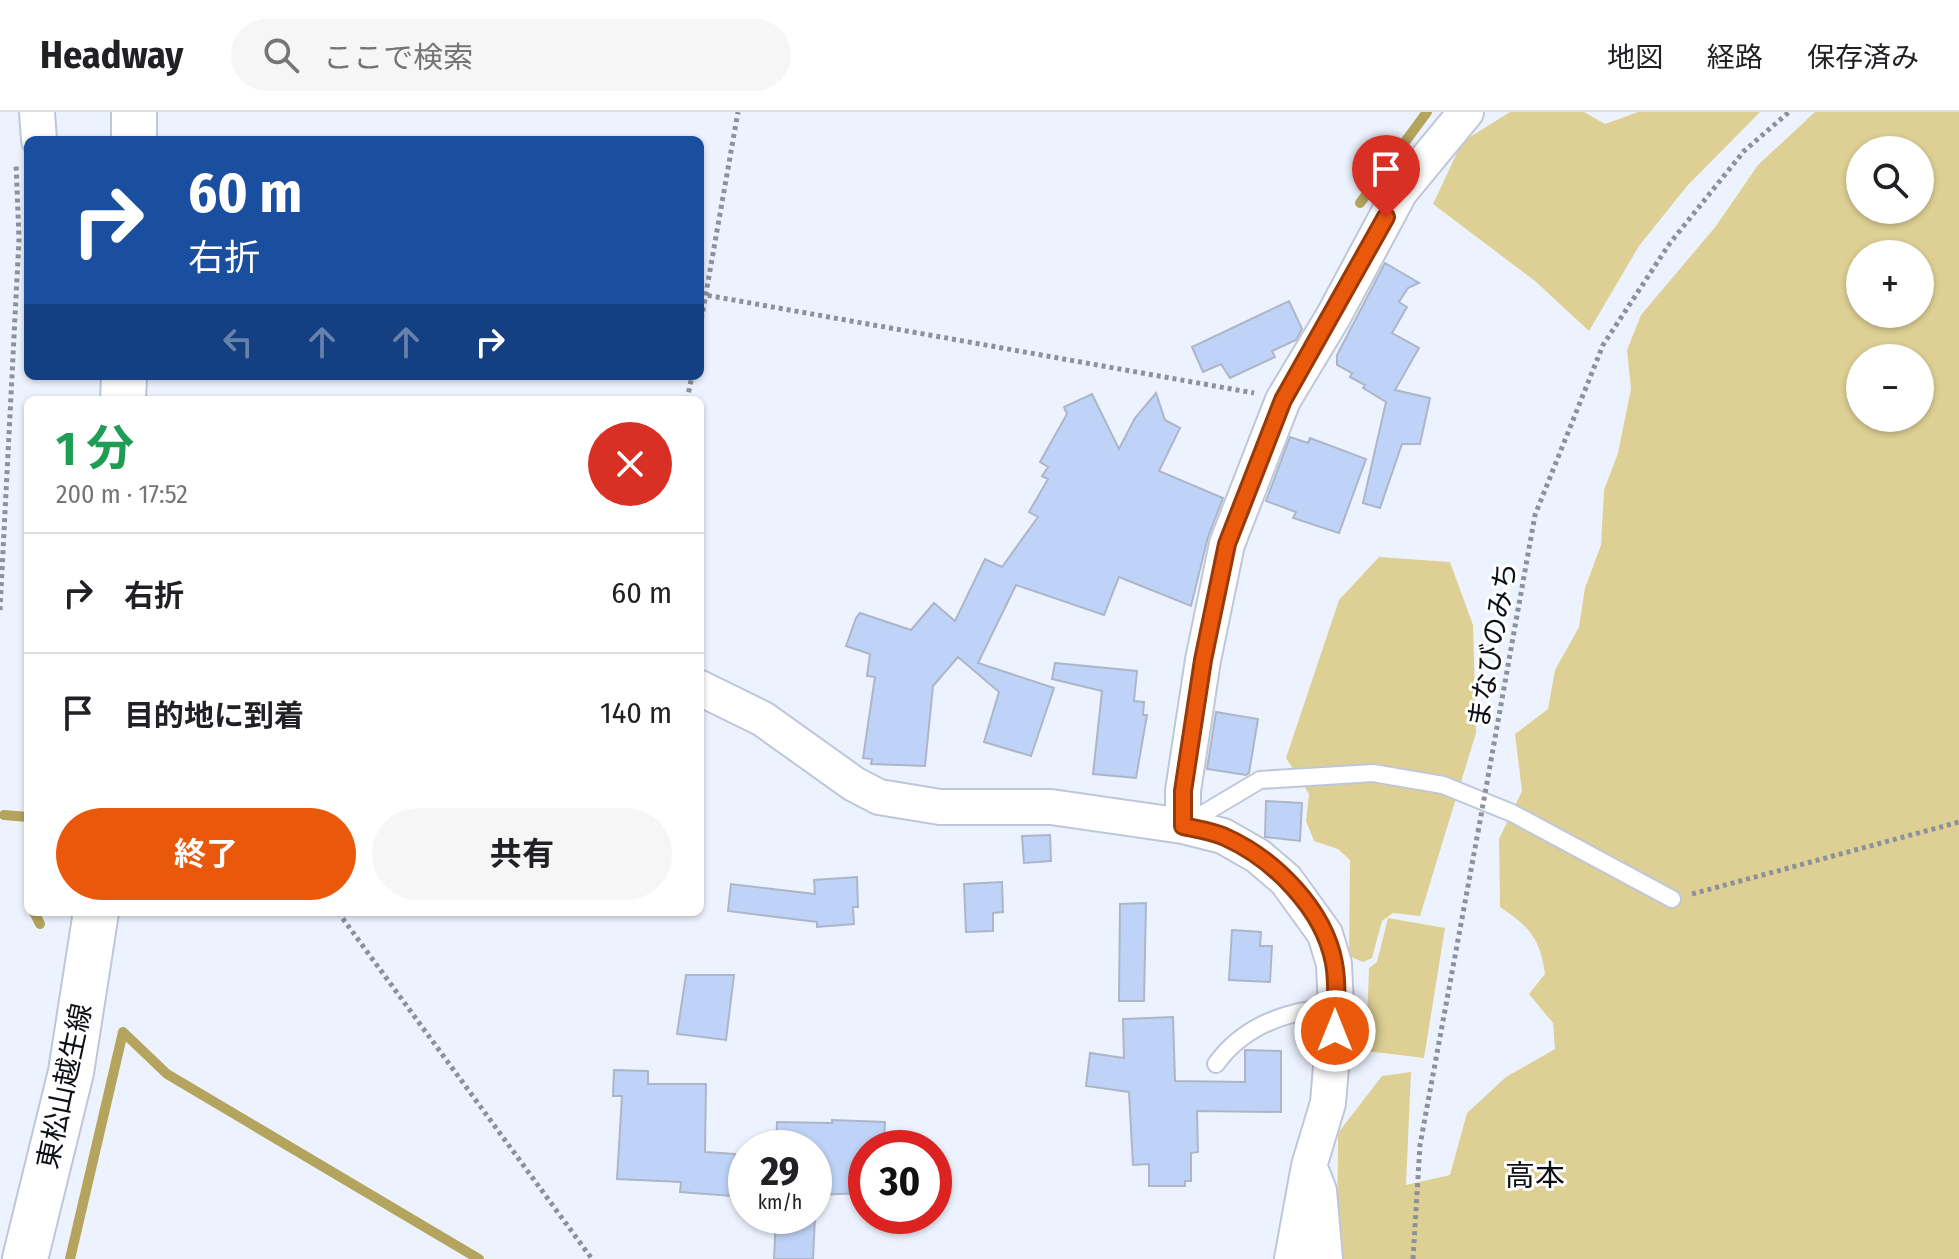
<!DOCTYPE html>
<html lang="ja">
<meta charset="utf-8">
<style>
body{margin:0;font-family:"Fira Sans Condensed","Noto Sans JP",sans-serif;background:#f6f6f6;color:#202124;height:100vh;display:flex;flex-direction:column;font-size:30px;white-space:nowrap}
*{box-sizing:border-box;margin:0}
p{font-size:26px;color:#757577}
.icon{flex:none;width:44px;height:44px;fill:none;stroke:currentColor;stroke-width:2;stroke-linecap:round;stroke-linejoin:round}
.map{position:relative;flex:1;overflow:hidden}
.side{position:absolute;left:24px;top:284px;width:680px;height:520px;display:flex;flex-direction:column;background:#fff;border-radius:12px;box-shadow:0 2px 6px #0004}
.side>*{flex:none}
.top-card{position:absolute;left:24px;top:24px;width:680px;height:244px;border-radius:12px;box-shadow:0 2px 6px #0004;background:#1a4fa0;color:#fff;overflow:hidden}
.buttons{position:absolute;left:1846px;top:24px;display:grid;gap:16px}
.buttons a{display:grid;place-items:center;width:88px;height:88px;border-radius:50%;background:#fff;box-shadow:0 2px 6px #0004;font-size:40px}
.speed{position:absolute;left:728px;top:1018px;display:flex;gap:16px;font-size:40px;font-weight:700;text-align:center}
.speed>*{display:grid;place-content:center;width:104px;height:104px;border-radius:50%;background:#fff;box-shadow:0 2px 6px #0004;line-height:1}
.speed small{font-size:20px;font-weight:400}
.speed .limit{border:12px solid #d22;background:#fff;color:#111}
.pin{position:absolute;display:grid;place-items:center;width:68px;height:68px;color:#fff;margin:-82px -34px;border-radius:50% 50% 50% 0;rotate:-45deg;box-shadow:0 0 8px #0007}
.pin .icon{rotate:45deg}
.me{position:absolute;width:88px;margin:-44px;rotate:0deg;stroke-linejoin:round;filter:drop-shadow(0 0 6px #0008)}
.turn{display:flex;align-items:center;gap:28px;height:168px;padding:0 32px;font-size:36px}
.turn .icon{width:104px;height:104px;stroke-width:2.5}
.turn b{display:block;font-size:56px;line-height:68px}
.lanes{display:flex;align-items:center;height:76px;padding:0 32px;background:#0003;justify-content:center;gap:40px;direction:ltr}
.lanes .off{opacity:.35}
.round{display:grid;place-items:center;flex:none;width:84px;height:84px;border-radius:42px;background:#f6f6f6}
.summary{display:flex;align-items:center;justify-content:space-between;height:136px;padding:0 32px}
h1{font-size:48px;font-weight:700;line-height:60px;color:#1e9e55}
.cta{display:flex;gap:16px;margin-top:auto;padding:16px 32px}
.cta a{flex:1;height:92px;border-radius:48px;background:#ea580c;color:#fff;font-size:32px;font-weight:700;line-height:92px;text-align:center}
.cta a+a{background:#f6f6f6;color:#202124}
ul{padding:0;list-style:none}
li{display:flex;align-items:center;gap:24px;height:120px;padding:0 32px;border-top:2px solid #e0e0e0}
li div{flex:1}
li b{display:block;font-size:30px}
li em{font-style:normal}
header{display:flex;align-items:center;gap:48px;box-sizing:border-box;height:112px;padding:0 40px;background:#fff;border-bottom:2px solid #e0e0e0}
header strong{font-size:38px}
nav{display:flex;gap:44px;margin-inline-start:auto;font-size:28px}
.search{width:560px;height:72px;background:#f6f6f6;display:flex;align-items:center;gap:20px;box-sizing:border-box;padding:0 28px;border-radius:44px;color:#757577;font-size:30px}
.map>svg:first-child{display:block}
</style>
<header>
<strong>Headway</strong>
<div class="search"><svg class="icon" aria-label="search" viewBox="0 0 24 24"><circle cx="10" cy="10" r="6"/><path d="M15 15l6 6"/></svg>ここで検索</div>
<nav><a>地図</a><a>経路</a><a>保存済み</a></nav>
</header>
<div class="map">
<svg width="1959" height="1147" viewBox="0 0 1959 1147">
<rect width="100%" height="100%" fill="#edf3fe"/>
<!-- green -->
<path fill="#ded094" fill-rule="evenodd" d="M 1510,0 L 1584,0 L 1605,12 L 1638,0 L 1760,0 L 1687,74 L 1639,134 L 1589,219 L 1535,169 L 1433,92 L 1462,30 Z
M 1815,0 L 1959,0 L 1959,1147 L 1337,1147 L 1338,1021 L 1382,964 L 1411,960 L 1406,1073 L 1450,1063 L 1467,1001 L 1506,965 L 1555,937 L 1553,911 L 1529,882 L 1545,862 C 1540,827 1530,815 1500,795 L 1499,727 L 1522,679 L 1515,622 L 1548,597 L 1555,558 L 1579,515 L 1585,476 L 1601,433 L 1604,378 L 1618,341 L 1631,277 L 1627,238 L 1641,203 L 1716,114 L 1758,53 ZM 1860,38 L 1920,38 L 1920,98 L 1860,98 ZM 1860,142 L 1920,142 L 1920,202 L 1860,202 ZM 1860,246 L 1920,246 L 1920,306 L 1860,306 Z
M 1379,445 L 1450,450 L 1473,513 L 1476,621 L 1420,804 L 1393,801 L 1382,809 L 1372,846 L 1363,850 L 1349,844 L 1350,748 L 1338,737 L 1314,729 L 1306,709 L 1309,682 L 1286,646 L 1339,488 Z
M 1388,806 L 1445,816 L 1424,946 L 1366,939 L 1369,856 L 1377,850 Z"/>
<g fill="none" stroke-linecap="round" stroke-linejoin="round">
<!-- stream -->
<path stroke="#b5a45e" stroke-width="10" d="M 1360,91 L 1427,0
M 4,703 L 28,705
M 34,800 L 40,812
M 123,920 L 167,962 L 479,1147
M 70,1147 L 123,920"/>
</g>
<!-- building -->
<path fill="#bfd2f7" stroke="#adb6c8" stroke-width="2" d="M 1385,151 L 1419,171 L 1408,176 L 1399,190 L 1407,195 L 1392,221 L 1419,236 L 1395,278 L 1430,286 L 1420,332 L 1402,332 L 1380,396 L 1363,391 L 1386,290 L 1363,276 L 1365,273 L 1350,265 L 1352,261 L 1337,253 L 1337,243 Z
M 1289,189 L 1302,217 L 1296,228 L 1272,239 L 1275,245 L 1230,266 L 1221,252 L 1203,260 L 1192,235 Z
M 1156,281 L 1165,308 L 1180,316 L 1159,359 L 1223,386 L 1208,425 L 1191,494 L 1119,465 L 1104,503 L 1016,473 L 978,551 L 1054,576 L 1031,644 L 984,630 L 999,580 L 958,545 L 933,574 L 925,654 L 871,652 L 872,647 L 863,646 L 875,565 L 867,564 L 870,542 L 846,534 L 856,506 L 860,501 L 911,518 L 934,491 L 955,509 L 985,447 L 1002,455 L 1038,405 L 1029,400 L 1048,367 L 1042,364 L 1048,355 L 1040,350 L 1067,302 L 1064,295 L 1092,282 L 1119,337 L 1135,306 Z
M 1290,325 L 1308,331 L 1310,326 L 1366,347 L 1339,421 L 1293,406 L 1296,400 L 1266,389 Z
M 1055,551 L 1137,559 L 1134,589 L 1144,590 L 1143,603 L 1147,603 L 1136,666 L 1093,662 L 1102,579 L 1052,567 Z
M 1216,600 L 1258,607 L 1249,661 L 1246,663 L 1207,657 Z
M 1266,689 L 1302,691 L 1300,729 L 1265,725 Z
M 1050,723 L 1051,749 L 1024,751 L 1022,724 Z
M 857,765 L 858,795 L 853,795 L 854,812 L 817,815 L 817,810 L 728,799 L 731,772 L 815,782 L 814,768 Z
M 1002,770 L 1003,800 L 993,801 L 993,819 L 966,820 L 964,772 Z
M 1146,791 L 1144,889 L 1119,889 L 1120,792 Z
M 1232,818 L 1261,820 L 1260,834 L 1272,834 L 1270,870 L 1229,868 Z
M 686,863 L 734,863 L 726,928 L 677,922 Z
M 1173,905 L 1175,969 L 1245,970 L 1245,938 L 1281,939 L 1281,1000 L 1197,999 L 1198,1040 L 1191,1041 L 1191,1069 L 1185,1069 L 1185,1074 L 1149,1074 L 1149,1052 L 1133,1053 L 1129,980 L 1086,974 L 1090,941 L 1124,946 L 1123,907 Z
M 614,958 L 648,959 L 648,972 L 706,972 L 705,1040 L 735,1042 L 732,1084 L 680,1080 L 681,1070 L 617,1067 L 622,984 L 613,984 Z
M 832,1008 L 885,1010 L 884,1036 L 866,1036 L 866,1081 L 814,1083 L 814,1036 L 776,1036 L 777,1010 L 832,1011 Z
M 776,1104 L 815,1104 L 813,1147 L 774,1147 Z"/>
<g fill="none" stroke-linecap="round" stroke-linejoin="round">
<!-- service casing -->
<g stroke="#bec7d9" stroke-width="20">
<path id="service" d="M 1186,712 L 1260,668 L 1373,661 L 1443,673 L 1512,701 L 1672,787
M 1216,952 C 1244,913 1289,898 1336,895"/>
</g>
<!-- minor casing -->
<g stroke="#bec7d9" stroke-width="38">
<path id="minor" d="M 37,0 L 39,28
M 700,576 L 763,607 L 854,672 L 879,685 L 940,695 L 1051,695 L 1183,714 L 1223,724 L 1258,744 L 1286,768 L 1325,822 L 1334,852 L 1336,895 L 1328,991 L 1309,1054 L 1292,1147
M 1183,714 L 1183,679 L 1203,548 L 1227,432 L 1283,288 L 1333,205 L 1400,80 L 1466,0
M 1312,1061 L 1319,1079 L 1325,1147"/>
</g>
<!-- primary casing -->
<g stroke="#bec7d9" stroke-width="48">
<path id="primary" d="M 134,28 L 134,0
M 123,288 L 124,264
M 25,1147 L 71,960 L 96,800"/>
</g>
<!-- path -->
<path stroke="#8d919a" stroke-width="5" stroke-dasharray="4 4" stroke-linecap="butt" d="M 700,182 L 1254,281
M 700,215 L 738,0
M 687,288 L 692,264
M 0,498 L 19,127 L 16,51
M 1488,665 L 1535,403 L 1603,233 L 1670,131 L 1744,39 L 1789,0
M 1692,782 L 1959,710
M 338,800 L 592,1147
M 1413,1147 L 1420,1033 L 1478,720"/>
<!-- service -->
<use href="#service" stroke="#fff" stroke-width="16"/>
<!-- minor -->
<use href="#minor" stroke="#fff" stroke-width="34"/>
<!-- primary -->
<use href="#primary" stroke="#fff" stroke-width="44"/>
<!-- path-bridge -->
<path stroke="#8d919a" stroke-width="5" stroke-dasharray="4 4" stroke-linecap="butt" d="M 1478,720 L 1488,665"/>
</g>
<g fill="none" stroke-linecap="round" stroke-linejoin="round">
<!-- route casing -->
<g stroke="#983908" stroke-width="20">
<path id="route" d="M 1335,919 C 1336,897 1338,873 1334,851 C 1324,797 1274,747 1225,725 C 1212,719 1196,717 1183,714 L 1183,679 L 1203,548 L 1227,432 L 1283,288 L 1386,105"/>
</g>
<!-- route -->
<use href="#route" stroke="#ea580c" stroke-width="14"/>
</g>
<g text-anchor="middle" stroke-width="6" stroke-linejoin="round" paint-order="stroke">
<!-- street labels -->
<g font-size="28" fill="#0d1016" stroke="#fff">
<text transform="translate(1492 533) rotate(-80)" y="10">まなびのみち</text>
<text transform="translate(64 974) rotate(-78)" y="10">東松山越生線</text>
</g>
<!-- neighbourhood labels -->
<g font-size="30" fill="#0d1016" stroke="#fff">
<text x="1535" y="1074">高本</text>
</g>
</g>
</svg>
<div class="buttons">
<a><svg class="icon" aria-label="search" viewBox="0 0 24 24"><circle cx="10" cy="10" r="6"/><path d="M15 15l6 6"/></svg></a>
<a>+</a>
<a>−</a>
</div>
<div class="speed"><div>29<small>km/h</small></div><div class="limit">30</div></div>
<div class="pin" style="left:1386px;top:105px;background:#d93025"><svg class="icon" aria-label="arrive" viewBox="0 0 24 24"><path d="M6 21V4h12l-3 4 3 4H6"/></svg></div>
<svg class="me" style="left:1335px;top:919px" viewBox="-20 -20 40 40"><circle r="17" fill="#ea580c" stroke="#fff" stroke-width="3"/><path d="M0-11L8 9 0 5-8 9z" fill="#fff"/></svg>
<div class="top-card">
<div class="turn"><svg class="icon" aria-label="right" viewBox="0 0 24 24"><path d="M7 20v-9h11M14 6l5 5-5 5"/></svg><div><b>60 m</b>右折</div></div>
<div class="lanes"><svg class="icon off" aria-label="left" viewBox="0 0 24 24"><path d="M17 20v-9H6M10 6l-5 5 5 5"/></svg><svg class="icon off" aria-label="ahead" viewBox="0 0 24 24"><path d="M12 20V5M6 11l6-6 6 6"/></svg><svg class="icon off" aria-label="ahead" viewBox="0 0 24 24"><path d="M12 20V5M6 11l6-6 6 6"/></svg><svg class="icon" aria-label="right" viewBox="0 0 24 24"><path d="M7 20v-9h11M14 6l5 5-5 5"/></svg></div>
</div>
<section class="side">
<div class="summary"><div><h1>1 分</h1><p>200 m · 17:52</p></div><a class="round" style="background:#d93025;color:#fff"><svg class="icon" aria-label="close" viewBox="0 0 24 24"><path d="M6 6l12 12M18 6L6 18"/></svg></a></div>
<ul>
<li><svg class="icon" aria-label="right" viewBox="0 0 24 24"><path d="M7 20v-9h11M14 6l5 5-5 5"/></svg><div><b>右折</b></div><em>60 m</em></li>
<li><svg class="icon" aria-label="arrive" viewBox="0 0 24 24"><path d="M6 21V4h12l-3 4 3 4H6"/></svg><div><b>目的地に到着</b></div><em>140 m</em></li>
</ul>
<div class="cta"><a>終了</a><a>共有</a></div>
</section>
</div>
